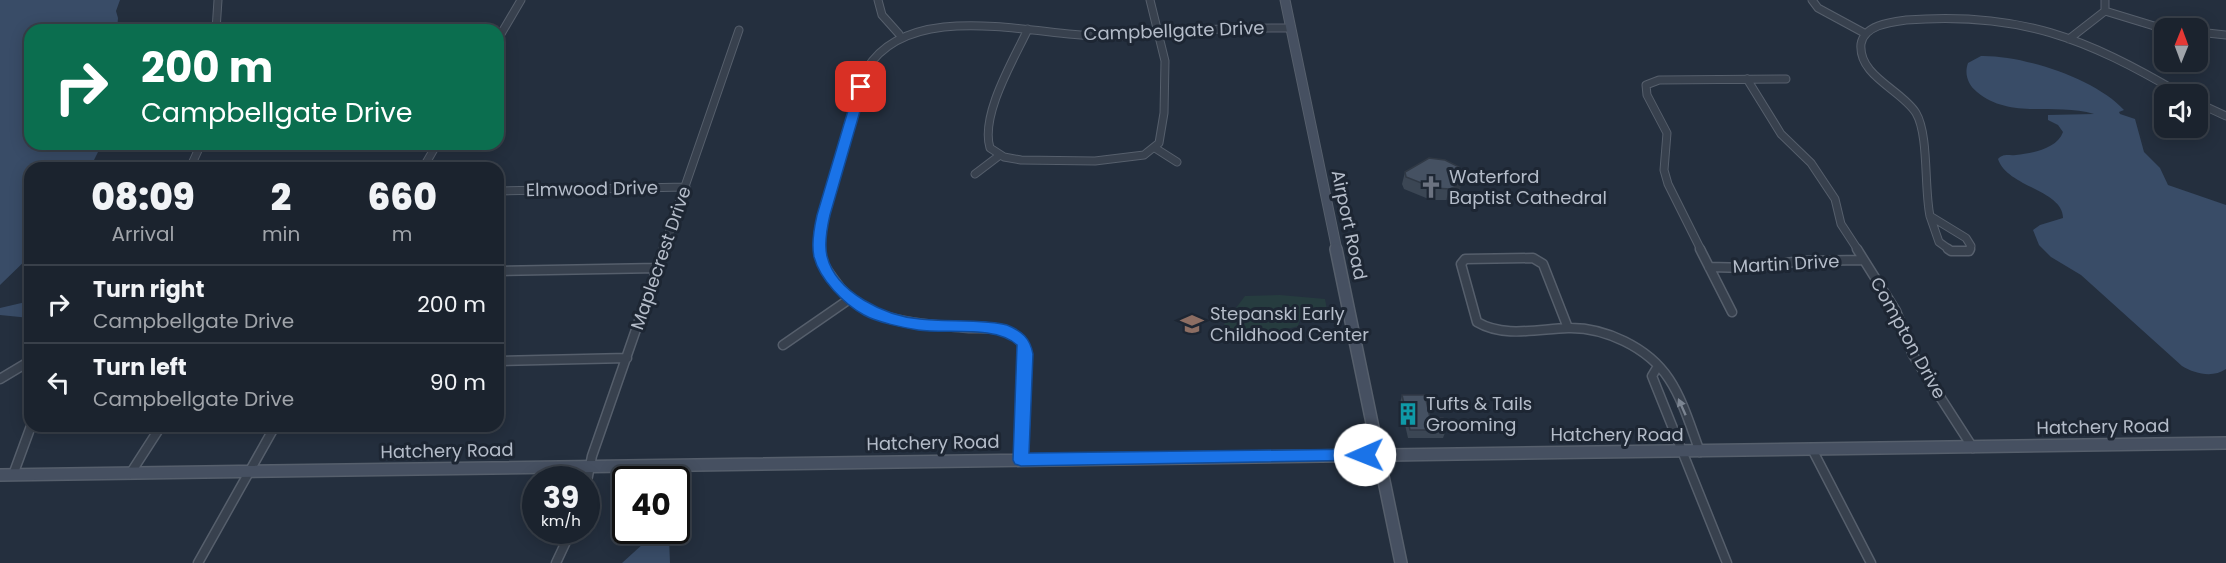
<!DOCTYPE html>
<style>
body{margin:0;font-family:Poppins,sans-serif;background:#242b36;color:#f1f3f6;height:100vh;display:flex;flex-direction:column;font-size:22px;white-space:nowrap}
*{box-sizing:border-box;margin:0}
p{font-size:20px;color:#a0a4aa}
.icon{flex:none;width:33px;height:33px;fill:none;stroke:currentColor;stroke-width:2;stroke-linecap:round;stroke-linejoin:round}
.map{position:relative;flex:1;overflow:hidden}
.details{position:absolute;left:24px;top:162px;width:480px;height:270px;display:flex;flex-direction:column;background:#1b232e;border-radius:18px;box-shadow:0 3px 15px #0003,0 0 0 2px #39404a}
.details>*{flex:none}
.guide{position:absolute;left:24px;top:24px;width:480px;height:126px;border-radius:18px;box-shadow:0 3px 15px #0003,0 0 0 2px #39404a;background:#0b6e4f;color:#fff;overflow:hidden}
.needle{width:39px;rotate:1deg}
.fabs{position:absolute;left:2154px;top:18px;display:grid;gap:12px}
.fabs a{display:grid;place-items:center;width:54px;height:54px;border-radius:12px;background:#1b232e;box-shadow:0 3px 15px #0003,0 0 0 2px #39404a;font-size:30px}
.speed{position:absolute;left:522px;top:466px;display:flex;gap:12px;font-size:30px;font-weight:700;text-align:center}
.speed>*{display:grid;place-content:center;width:78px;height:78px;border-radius:50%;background:#1b232e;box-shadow:0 3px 15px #0003,0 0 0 2px #39404a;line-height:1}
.speed small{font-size:15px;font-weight:400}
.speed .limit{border:3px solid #111;border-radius:9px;background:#fff;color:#111}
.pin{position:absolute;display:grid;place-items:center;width:51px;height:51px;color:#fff;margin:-26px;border-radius:12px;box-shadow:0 3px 9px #0006}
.me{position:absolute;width:66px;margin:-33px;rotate:269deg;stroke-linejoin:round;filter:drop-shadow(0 0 4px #0008)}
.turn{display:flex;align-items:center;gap:21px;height:126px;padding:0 18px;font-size:27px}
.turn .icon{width:78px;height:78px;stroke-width:2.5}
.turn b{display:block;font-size:42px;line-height:51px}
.eta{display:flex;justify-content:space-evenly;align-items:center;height:102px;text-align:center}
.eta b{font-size:36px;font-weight:800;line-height:42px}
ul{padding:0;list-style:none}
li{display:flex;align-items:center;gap:18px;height:78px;padding:0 18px;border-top:2px solid #39404a}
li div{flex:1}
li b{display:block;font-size:22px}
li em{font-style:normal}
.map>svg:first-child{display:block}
</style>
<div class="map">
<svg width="2226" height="563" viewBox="0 0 2226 563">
<rect width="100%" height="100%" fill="#242f3e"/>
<!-- green -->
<path fill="#263c3f" d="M 1280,295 L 1325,299 L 1328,315 L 1302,312 L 1298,326 C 1291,330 1233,335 1226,332 L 1224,324 L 1245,296 Z"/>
<!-- water -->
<path fill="#394c67" d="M 0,0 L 120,0 L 116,11 L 118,18 L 117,30 L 30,30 L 30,144 L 102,144 L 90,168 L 30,168 L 30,256 L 0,285 Z
M 1981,56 C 2023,55 2096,79 2124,110 L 2119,112 L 2120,114 L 2135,119 L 2144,152 L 2160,168 L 2168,185 L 2226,205 L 2226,369 C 2213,378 2195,374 2182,366 L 2081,275 L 2051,257 L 2039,245 L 2033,230 L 2040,225 L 2063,218 C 2063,190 2007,187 1998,159 C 2004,153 2008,156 2016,155 C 2032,153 2057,149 2063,132 L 2058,125 L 2048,120 L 2048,115 L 2094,114 C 2056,102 2010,120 1977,92 C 1968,85 1964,74 1968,63 Z
M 30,301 L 30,318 L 0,315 L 0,308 Z
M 660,537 L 669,538 L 670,563 L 622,563 L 644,543 Z"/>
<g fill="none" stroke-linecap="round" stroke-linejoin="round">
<!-- street-far1 casing -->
<g stroke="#565f6c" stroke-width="9">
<path id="street-far1" d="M 878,0 L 882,15 L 899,34
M 1812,0 L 1818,8 L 1866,34
M 2105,11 L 2164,29
M 1028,29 C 1014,59 980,115 990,148 L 1004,157 L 1021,160 L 1095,161 L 1144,155 L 1159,143 L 1164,113 L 1165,61 L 1150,0
M 216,30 L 218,0
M 2198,32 L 2226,35
M 498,39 L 521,0
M 2069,39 L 2105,11 L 2105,0
M 1747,79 L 1781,134 L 1811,163 L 1835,199 L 1841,224 L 1858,250
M 2198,103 L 2226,116
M 1155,148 L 1177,162
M 190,168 L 201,144
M 423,168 L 437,144
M 975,174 L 1000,155
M 498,191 L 686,187
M 1930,216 L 1966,238 L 1971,246 L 1969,250
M 1930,216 L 1939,242 L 1950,250
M 1930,216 C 1924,188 1929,135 1916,113 C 1902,90 1858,76 1861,44 C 1864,25 1891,22 1906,20 C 2019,11 2086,38 2181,94
M 663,250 L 739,30
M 820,250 C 820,209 836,170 848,131 C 854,111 857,88 866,70 C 908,0 1025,33 1094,36 C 1131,38 1167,32 1203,30 C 1232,28 1261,28 1290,28
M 1701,250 L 1668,184 L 1664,170 L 1667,133 L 1647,95 L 1646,85 L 1659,80 L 1786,79"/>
</g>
<!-- street casing -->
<g stroke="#565f6c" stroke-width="11">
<path id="street" d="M 820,249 C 820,262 828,271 835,281 C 864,324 923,324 969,328 C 980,328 995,327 1005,331 C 1017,335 1023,342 1025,354 L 1021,460
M 1700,249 L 1732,312
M 1857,249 L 1896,311 L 1913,355 L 1973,448
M 1948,249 L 1951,251 L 1969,251 L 1970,249
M 1533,258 L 1543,264 L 1568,328 C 1538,329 1504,338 1477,322 L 1461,264 L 1465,259 Z
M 1709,267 L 1750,268 L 1801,261 L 1862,260
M 498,271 L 658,268
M 1568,328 C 1604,327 1648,347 1669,379 C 1683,400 1691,428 1700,452
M 783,345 L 851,298
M 498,361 L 627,358
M 1658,366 L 1652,376 L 1727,563
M 0,379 L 30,361
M 1812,449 L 1871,563
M 130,474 L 161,426
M 13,475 L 31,426
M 586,486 L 592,456 L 664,249
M 198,563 L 275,426
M 556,563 L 571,531"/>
</g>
<!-- secondary-far1 casing -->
<g stroke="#565f6c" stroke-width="11">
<path id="secondary-far1" d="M 1285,0 L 1337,250"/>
</g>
<!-- secondary casing -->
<g stroke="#565f6c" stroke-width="14">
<path id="secondary" d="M 1336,249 L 1401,563
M 0,475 L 2226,443"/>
</g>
<!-- street-far1 -->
<use href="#street-far1" stroke="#38414e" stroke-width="7"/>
<!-- street -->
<use href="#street" stroke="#38414e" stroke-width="8"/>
<!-- secondary-far1 -->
<use href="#secondary-far1" stroke="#465061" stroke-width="9"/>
<!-- secondary -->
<use href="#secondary" stroke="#465061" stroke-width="11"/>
</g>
<!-- wall -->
<path fill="#3b4654" d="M 1405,172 L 1460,189 L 1453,198 L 1446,200 L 1431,200 L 1404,189 L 1402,184 Z
M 1402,395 L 1446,430 L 1443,438 L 1408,438 L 1400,403 Z"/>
<!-- shaded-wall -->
<path fill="#303945" d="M 1463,178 L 1460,189 L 1453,198 L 1446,200 L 1450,189 Z"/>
<!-- building -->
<path fill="#455162" stroke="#303945" stroke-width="1.5" d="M 1429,158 L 1445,160 L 1459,167 L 1463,178 L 1456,186 L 1450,189 L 1434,188 L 1406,177 L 1405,172 Z
M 1402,395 L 1425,395 L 1430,418 L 1443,418 L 1446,430 L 1410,430 Z"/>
<!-- one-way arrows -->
<defs><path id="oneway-solid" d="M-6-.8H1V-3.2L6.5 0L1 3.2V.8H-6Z" transform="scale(1.5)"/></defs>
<use fill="#7c8592" href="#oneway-solid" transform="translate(1682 407) rotate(-114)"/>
<!-- route -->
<path fill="#1a73e8" stroke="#114b97" stroke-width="1.5" d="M 861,83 L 867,87 L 830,215 C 827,228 824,243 827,256 C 836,293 886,316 920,319 C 943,322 988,319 1007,325 C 1022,331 1030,338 1033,354 L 1029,453 L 1365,449 L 1370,451 L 1372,455 L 1370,460 L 1021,466 L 1015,464 L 1013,460 L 1017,345 C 996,325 946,334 918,330 C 905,328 876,322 864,315 C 844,304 820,280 814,257 C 811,243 814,228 817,215 L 855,87 Z"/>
<!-- icons -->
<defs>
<g id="church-bare" transform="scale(1.8)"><path d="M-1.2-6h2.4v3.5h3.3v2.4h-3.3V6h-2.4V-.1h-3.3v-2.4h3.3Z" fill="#6b7280" stroke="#1d2633" stroke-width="2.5" paint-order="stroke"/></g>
<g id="school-bare" transform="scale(1.8)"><path d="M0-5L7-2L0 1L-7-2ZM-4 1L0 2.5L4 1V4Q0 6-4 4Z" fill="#8d6e63" stroke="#1d2633" stroke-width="2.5" paint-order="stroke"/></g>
<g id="building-bare" transform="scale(1.8)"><path d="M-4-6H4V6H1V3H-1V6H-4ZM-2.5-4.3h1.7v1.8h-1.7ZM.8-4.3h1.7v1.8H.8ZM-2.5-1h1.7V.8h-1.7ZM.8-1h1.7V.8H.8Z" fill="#0f9aa8" stroke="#1d2633" stroke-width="2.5" paint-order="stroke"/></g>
</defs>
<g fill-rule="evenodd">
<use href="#church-bare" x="1431" y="187"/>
<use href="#school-bare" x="1192" y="324"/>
<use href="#building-bare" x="1408" y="414"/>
</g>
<g text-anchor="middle" stroke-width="6" stroke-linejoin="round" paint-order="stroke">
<!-- street labels -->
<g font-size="18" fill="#b4bcc9" stroke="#1d2633">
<text transform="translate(1174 31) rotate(-2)" y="6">Campbellgate Drive</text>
<text transform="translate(592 189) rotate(-1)" y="6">Elmwood Drive</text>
<text transform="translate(1349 225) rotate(78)" y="6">Airport Road</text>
<text transform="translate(661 258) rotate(-71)" y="6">Maplecrest Drive</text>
<text transform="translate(1786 264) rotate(-3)" y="6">Martin Drive</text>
<text transform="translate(1908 338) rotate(61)" y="6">Compton Drive</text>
<text transform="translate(2103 427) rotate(-1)" y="6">Hatchery Road</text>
<text x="1617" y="441">Hatchery Road</text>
<text transform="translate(933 443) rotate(-1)" y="6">Hatchery Road</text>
<text transform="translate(447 451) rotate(-1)" y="6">Hatchery Road</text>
</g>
<!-- poi labels -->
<g font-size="18" fill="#b4bcc9" stroke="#1d2633" text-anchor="start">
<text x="1449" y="183">Waterford<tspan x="1449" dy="21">Baptist Cathedral</tspan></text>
<text x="1210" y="320">Stepanski Early<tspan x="1210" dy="21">Childhood Center</tspan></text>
<text x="1426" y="410">Tufts &amp; Tails<tspan x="1426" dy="21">Grooming</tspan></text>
</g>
</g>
</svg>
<div class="fabs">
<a><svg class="needle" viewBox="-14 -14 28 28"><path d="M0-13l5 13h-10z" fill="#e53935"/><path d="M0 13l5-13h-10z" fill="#a0a4aa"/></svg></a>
<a><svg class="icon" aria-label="sound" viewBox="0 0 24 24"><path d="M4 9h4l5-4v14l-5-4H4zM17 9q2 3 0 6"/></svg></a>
</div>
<div class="speed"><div>39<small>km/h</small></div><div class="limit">40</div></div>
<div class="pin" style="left:861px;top:87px;background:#d93025"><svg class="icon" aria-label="arrive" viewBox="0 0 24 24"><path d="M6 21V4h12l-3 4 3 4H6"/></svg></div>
<svg class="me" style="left:1365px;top:455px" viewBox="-20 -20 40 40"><circle r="19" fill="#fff"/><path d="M0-13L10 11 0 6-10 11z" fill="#1a73e8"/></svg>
<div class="guide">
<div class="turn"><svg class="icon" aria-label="right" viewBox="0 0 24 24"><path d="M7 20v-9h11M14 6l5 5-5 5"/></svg><div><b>200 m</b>Campbellgate Drive</div></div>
</div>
<section class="details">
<div class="eta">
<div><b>08:09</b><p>Arrival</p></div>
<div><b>2</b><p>min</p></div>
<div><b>660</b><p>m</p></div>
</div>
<ul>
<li><svg class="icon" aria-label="right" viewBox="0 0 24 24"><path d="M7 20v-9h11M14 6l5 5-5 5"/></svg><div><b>Turn right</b><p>Campbellgate Drive</p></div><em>200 m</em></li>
<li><svg class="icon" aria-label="left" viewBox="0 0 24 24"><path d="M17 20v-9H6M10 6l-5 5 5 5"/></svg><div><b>Turn left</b><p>Campbellgate Drive</p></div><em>90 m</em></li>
</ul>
</section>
</div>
